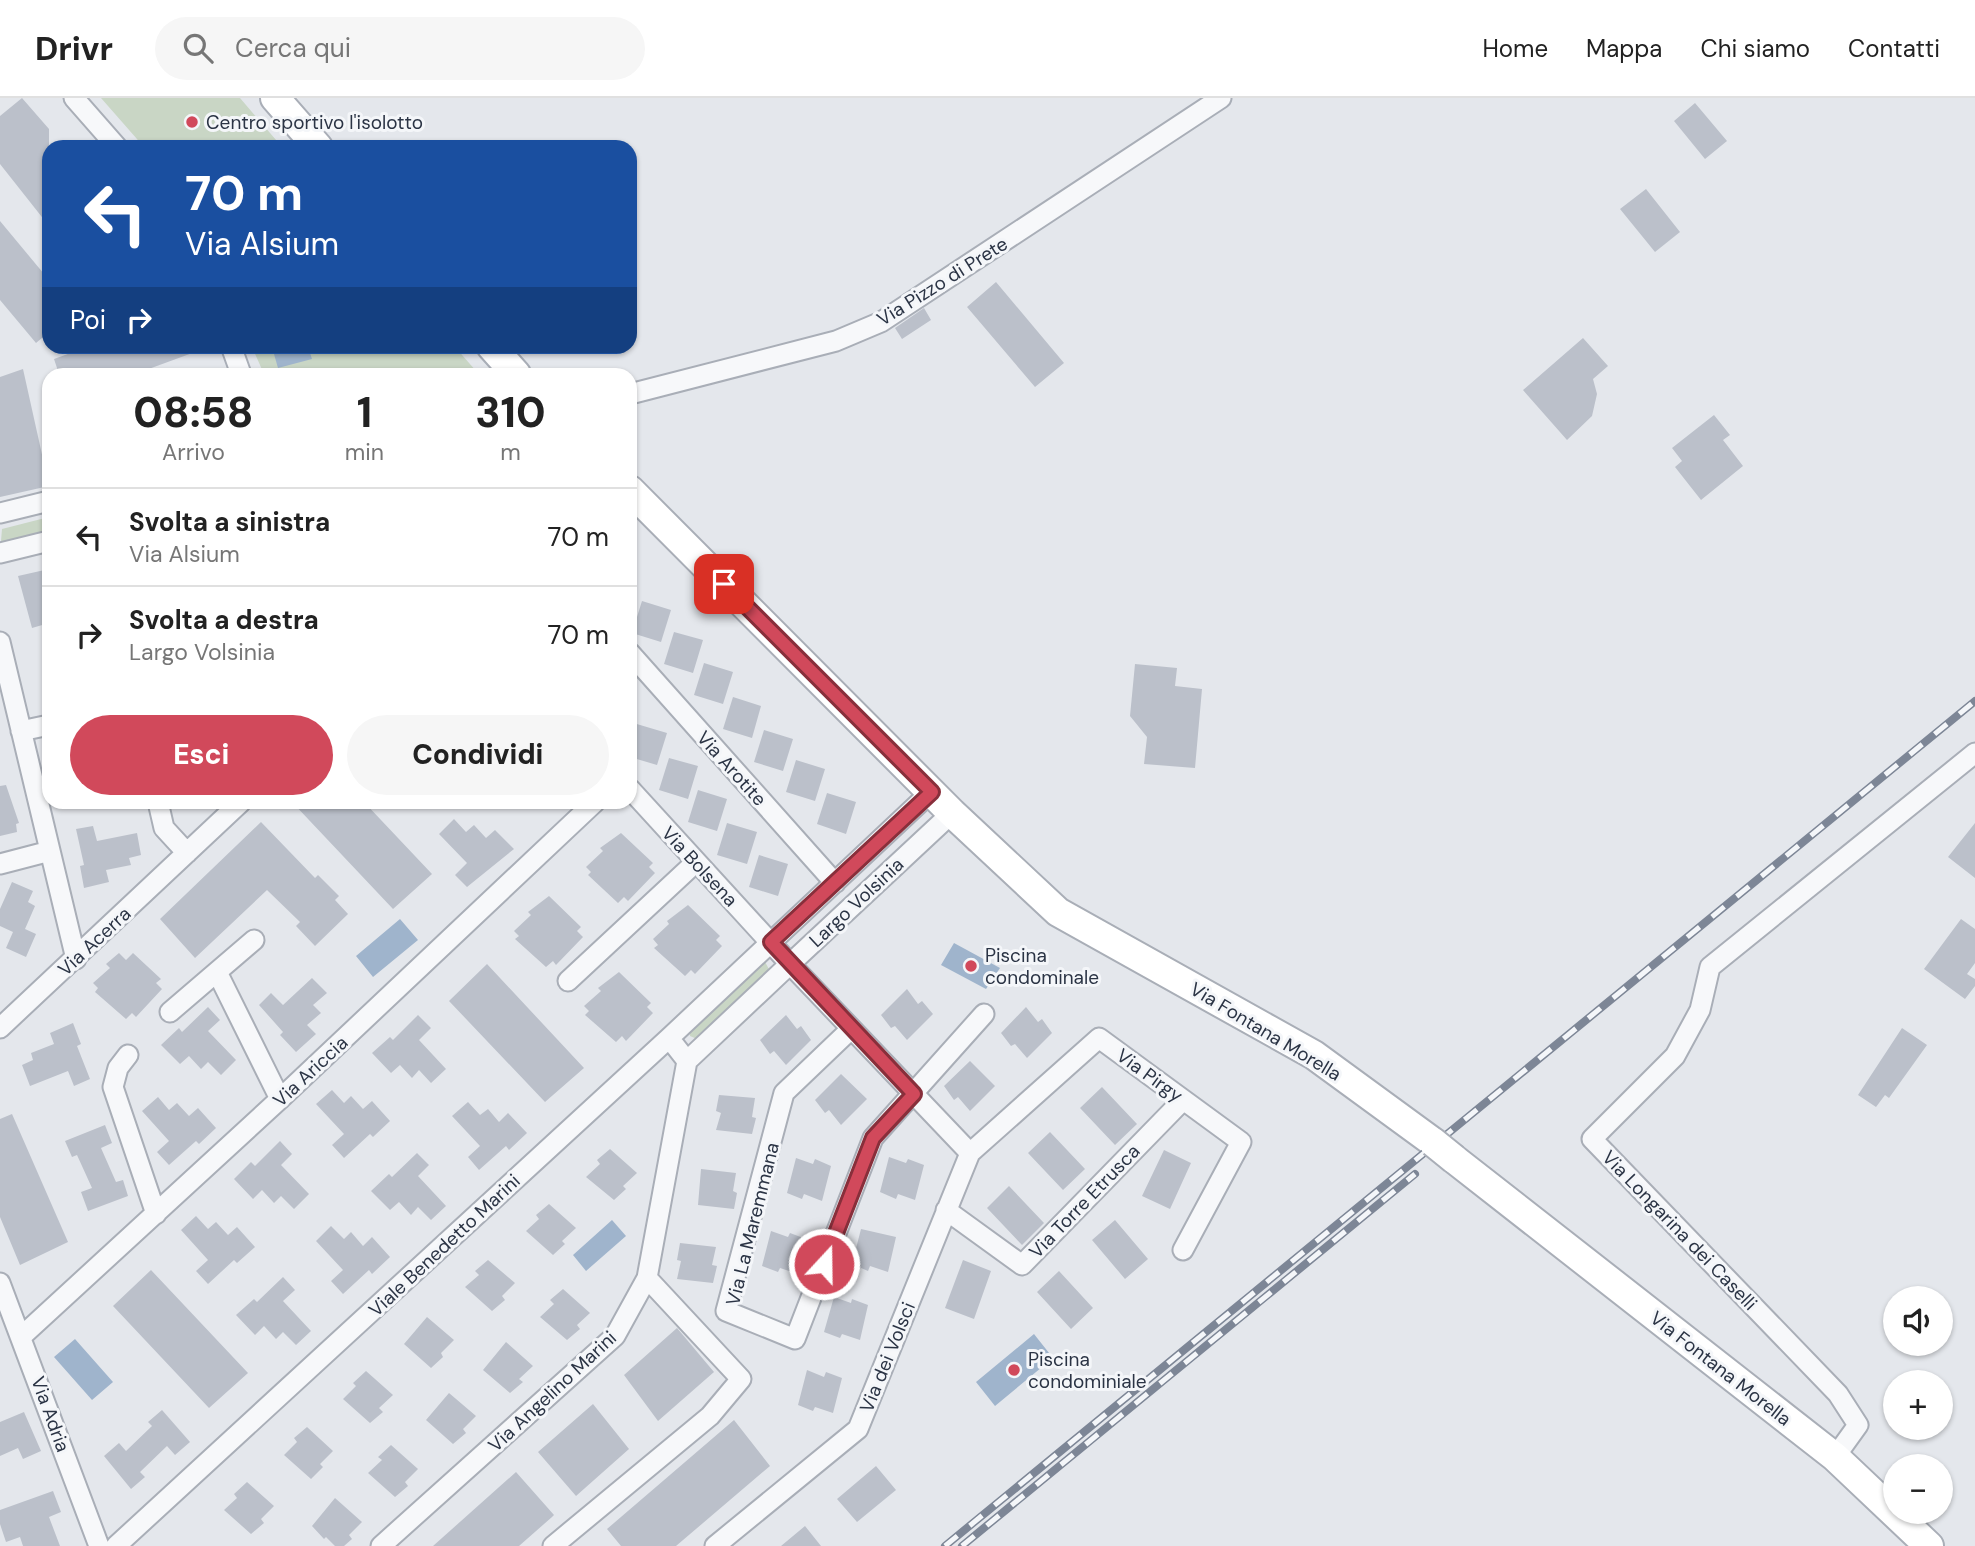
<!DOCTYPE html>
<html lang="it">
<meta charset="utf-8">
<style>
body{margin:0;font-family:"DM Sans",sans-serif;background:#f6f6f6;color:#222;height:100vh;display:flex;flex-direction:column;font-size:26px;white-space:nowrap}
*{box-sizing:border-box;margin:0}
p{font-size:23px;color:#767676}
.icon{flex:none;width:38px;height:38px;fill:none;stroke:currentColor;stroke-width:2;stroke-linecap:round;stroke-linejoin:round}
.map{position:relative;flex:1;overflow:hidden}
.sheet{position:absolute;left:42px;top:270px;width:595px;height:441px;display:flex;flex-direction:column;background:#fff;border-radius:21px;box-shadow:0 2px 5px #0004}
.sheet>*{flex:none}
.banner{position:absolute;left:42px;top:42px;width:595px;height:214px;border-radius:21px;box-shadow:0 2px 5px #0004;background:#1a4fa0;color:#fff;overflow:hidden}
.fabs{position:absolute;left:1883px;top:1188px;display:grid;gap:14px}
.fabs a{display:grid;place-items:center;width:70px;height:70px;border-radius:50%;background:#fff;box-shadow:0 2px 5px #0004;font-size:35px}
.pin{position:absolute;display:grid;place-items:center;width:60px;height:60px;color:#fff;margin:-30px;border-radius:14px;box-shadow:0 4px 10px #0006}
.me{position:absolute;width:77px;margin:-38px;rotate:21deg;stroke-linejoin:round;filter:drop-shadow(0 0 5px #0008)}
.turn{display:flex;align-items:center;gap:24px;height:147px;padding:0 28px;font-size:32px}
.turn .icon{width:91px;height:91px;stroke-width:2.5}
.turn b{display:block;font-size:49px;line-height:60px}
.then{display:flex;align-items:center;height:66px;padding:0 28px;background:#0003;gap:14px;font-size:26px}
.eta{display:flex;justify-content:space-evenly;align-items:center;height:119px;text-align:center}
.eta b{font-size:42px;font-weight:800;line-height:49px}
.button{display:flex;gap:14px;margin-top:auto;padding:14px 28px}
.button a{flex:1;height:80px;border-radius:42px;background:#d1495b;color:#fff;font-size:28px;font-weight:800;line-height:80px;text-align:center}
.button a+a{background:#f6f6f6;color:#222}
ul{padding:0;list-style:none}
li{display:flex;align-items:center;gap:21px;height:98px;padding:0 28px;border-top:2px solid #e0e0e0}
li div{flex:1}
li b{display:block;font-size:26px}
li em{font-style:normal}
header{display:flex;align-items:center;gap:42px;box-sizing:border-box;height:98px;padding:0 35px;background:#fff;border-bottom:2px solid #e0e0e0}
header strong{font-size:33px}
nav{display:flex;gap:38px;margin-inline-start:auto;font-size:24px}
.search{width:490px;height:63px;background:#f6f6f6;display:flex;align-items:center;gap:18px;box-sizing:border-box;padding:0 24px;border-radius:38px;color:#767676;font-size:26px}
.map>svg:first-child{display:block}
</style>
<header>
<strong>Drivr</strong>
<div class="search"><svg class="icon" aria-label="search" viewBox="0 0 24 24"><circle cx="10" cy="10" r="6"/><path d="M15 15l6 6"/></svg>Cerca qui</div>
<nav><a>Home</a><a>Mappa</a><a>Chi siamo</a><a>Contatti</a></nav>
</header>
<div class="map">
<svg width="1975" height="1448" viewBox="0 0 1975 1448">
<rect width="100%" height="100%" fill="#e4e7ec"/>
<!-- green -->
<path fill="#c9d6c5" d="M 101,0 L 240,0 L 282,49 L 144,49 Z
M 252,249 L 455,249 L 477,274 L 465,276 L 264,276 Z
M 49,419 L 49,435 L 3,445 L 1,443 L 2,431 Z
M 757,864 L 765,864 L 770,873 L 697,941 L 690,938 L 689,930 Z"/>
<!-- water -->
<path fill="#9fb4cc" d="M 272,249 L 308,249 L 312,261 L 278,270 Z
M 400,821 L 418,842 L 373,879 L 356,858 Z
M 954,845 L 1000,870 L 986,891 L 941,867 Z
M 612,1122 L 626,1138 L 586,1173 L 573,1157 Z
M 1034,1236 L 1053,1260 L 995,1308 L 976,1284 Z
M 75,1241 L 113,1284 L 92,1302 L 54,1259 Z"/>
<!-- building -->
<path fill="#bbc0ca" d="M 22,0 L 49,31 L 49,128 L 0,66 L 0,18 Z
M 1695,5 L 1727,43 L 1705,61 L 1674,23 Z
M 1646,91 L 1680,134 L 1655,154 L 1620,111 Z
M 0,123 L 49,182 L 49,234 L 36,245 L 0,202 Z
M 996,184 L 1064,265 L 1035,289 L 967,209 Z
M 924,210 L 931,222 L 902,241 L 895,230 Z
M 1583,240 L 1608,268 L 1593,281 L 1597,296 L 1592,318 L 1567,342 L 1523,292 Z
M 107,248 L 206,248 L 206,250 L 135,276 L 59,276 L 54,261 L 87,249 L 89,255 Z
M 23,271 L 49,388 L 0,399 L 0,279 Z
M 1714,317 L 1730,337 L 1723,342 L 1743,368 L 1701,402 L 1675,369 L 1682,363 L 1672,350 Z
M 49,471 L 49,525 L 32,530 L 18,478 Z
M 642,503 L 671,512 L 661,544 L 632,535 Z
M 674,534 L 703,542 L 693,575 L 664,566 Z
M 704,565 L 733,574 L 723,606 L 694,597 Z
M 1135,566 L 1177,570 L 1175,588 L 1202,591 L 1195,670 L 1144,666 L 1147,639 L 1130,618 Z
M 733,599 L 761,608 L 752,640 L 723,631 Z
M 630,624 L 667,635 L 657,667 L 630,659 Z
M 764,632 L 793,641 L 783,673 L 754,664 Z
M 669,660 L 698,668 L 688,701 L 659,692 Z
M 796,662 L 825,671 L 815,703 L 786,694 Z
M 6,687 L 19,725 L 16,726 L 17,734 L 0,738 L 0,688 Z
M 698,692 L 727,701 L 717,733 L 688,724 Z
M 827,695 L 856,704 L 846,736 L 817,726 Z
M 292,704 L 364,704 L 432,776 L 393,811 Z
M 454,721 L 466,734 L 474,727 L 486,740 L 495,732 L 514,751 L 467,789 L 455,777 L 467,765 L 439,736 Z
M 261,724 L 315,780 L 318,777 L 339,798 L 335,802 L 348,816 L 315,848 L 296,828 L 300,824 L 267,792 L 195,860 L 160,821 Z
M 727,725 L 757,734 L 747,766 L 717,757 Z
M 1975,725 L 1975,780 L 1948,759 Z
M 93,728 L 97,743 L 137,735 L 141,757 L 129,760 L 131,767 L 106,772 L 109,784 L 84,790 L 80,768 L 84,767 L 76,731 Z
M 621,735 L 653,765 L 649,769 L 655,775 L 628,803 L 624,799 L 618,805 L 588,777 L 591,774 L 586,769 L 603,753 L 600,750 Z
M 759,757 L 788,766 L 778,798 L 749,789 Z
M 12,784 L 33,793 L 28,804 L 35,808 L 25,831 L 36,836 L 26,859 L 6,850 L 13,834 L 0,828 L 0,811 Z
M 549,798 L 581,829 L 577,833 L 583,839 L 556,867 L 553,863 L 546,869 L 515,841 L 519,838 L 514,833 L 531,817 L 528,814 Z
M 688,807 L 720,838 L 716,842 L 722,848 L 695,876 L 691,872 L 685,878 L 654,850 L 658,847 L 653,841 L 669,826 L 667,823 Z
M 1961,821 L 1975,831 L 1975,865 L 1967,876 L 1975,881 L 1975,888 L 1965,901 L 1924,871 Z
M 119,855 L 126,862 L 133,855 L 161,881 L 156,885 L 162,891 L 136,919 L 132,915 L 126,921 L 95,894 L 98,890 L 93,885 L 110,870 L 106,866 Z
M 487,866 L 584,970 L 545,1004 L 449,903 Z
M 619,874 L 651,905 L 647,909 L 653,915 L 626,943 L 622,938 L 616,944 L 585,917 L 589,913 L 584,908 L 601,893 L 598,890 Z
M 312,880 L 327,895 L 313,907 L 321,915 L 307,927 L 316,936 L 296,954 L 280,937 L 283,934 L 259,907 L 271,895 L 283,907 Z
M 907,891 L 918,906 L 922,903 L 933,916 L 907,942 L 895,928 L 891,930 L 881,917 Z
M 208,909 L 220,922 L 208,933 L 236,962 L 221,977 L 208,964 L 201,971 L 189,958 L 180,966 L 161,947 L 179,930 L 182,934 Z
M 1026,909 L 1038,924 L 1042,921 L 1052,935 L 1027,960 L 1015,946 L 1011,948 L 1001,935 Z
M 418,917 L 431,930 L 419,942 L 446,971 L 431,985 L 419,972 L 412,980 L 400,967 L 391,975 L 372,955 L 390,939 L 393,942 Z
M 786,917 L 797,931 L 801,928 L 811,942 L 786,967 L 774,953 L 770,956 L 760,942 Z
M 73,925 L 81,946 L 77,948 L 90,981 L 74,988 L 68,973 L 30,988 L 22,967 L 33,962 L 31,955 L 54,946 L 50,935 Z
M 1902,930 L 1927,947 L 1889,1000 L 1885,997 L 1876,1009 L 1858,997 Z
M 970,963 L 995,988 L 970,1013 L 958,999 L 954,1002 L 944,988 Z
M 841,976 L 867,1001 L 841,1027 L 829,1012 L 825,1015 L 815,1002 Z
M 1102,989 L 1137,1026 L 1115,1047 L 1080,1010 Z
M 332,992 L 344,1005 L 351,998 L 363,1011 L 372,1003 L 390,1023 L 373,1039 L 370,1036 L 344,1060 L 332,1047 L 344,1036 L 316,1006 Z
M 719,997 L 755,1000 L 752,1019 L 756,1020 L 752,1036 L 716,1032 L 721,1015 L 716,1013 Z
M 158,999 L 169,1012 L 177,1005 L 189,1018 L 198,1010 L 216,1030 L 199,1046 L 196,1043 L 169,1067 L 157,1054 L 169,1043 L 142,1013 Z
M 468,1004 L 480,1017 L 488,1011 L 499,1024 L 508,1015 L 527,1035 L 509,1052 L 506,1048 L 479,1072 L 468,1059 L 480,1048 L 452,1018 Z
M 12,1016 L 68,1144 L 20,1167 L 0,1119 L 0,1021 Z
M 105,1027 L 112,1045 L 101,1050 L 116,1084 L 123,1082 L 128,1098 L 88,1113 L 81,1094 L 92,1090 L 77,1057 L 72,1059 L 65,1043 Z
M 1050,1034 L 1085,1071 L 1063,1092 L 1028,1055 Z
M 280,1043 L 292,1056 L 281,1067 L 309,1096 L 294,1111 L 281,1098 L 274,1105 L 262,1092 L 253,1101 L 234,1081 L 251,1064 L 255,1068 Z
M 610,1051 L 637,1075 L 623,1088 L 626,1091 L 614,1102 L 586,1079 L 600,1066 L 597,1062 Z
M 1164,1052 L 1191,1065 L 1170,1111 L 1142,1098 Z
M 417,1055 L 429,1067 L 418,1078 L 446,1108 L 431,1122 L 418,1109 L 411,1117 L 399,1104 L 390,1112 L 371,1093 L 389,1076 L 392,1079 Z
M 889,1059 L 906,1065 L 908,1061 L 924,1067 L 915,1102 L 898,1096 L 896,1101 L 880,1094 Z
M 796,1060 L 813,1066 L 815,1061 L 831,1068 L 822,1103 L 804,1096 L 802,1101 L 787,1095 Z
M 701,1071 L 736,1075 L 733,1093 L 737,1095 L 734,1111 L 698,1107 Z
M 1009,1088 L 1044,1125 L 1022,1147 L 987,1110 Z
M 549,1106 L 576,1130 L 562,1143 L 565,1146 L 553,1157 L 526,1133 L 539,1121 L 536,1117 Z
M 196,1118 L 208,1131 L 216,1124 L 228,1137 L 237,1129 L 255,1149 L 237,1165 L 234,1162 L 208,1186 L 196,1173 L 208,1162 L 181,1132 Z
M 1115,1122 L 1148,1161 L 1125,1181 L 1092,1142 Z
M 331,1128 L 344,1141 L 351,1134 L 363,1148 L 372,1139 L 390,1159 L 372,1176 L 369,1172 L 343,1196 L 331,1183 L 343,1172 L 316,1143 Z
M 861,1131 L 896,1139 L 888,1174 L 870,1168 L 868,1173 L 852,1166 Z
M 771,1133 L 788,1139 L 790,1135 L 806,1141 L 798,1176 L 780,1170 L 778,1174 L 762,1168 Z
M 680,1145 L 716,1149 L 712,1167 L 717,1168 L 713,1185 L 677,1181 L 681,1163 L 677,1162 Z
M 488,1162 L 515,1185 L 502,1198 L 505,1202 L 492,1213 L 465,1189 L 479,1177 L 475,1173 Z
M 963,1162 L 991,1173 L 974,1221 L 945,1210 Z
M 151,1172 L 248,1275 L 209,1310 L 113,1208 Z
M 1059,1173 L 1093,1210 L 1071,1231 L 1037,1194 Z
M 283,1179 L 295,1192 L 283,1203 L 311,1233 L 296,1247 L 283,1234 L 276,1241 L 264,1228 L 255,1237 L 236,1217 L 254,1201 L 257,1204 Z
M 563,1191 L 590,1215 L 577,1227 L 580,1231 L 567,1242 L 540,1219 L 554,1206 L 550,1202 Z
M 834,1199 L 851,1205 L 852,1201 L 868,1207 L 860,1242 L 842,1236 L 840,1240 L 824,1234 Z
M 427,1219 L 454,1242 L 441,1255 L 443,1259 L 431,1270 L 404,1246 Z
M 677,1230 L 714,1274 L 658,1323 L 624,1277 Z
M 506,1244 L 533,1268 L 519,1281 L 523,1284 L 510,1295 L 483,1272 Z
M 807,1272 L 824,1279 L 826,1274 L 842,1280 L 833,1315 L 815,1309 L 813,1313 L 798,1307 Z
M 366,1273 L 393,1297 L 379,1310 L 383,1314 L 370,1325 L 343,1301 L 356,1288 L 353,1285 Z
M 449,1295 L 476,1318 L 463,1331 L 466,1335 L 453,1346 L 426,1322 Z
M 593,1306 L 629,1351 L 576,1398 L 538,1354 Z
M 162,1312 L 190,1344 L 175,1357 L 167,1348 L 140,1374 L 145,1379 L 131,1391 L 104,1358 L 119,1345 L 126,1353 L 152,1328 L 148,1324 Z
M 24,1314 L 41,1353 L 23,1361 L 18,1350 L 0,1358 L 0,1324 Z
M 734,1322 L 770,1368 L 676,1448 L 621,1448 L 607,1431 Z
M 307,1329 L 333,1353 L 320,1366 L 323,1369 L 311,1381 L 284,1357 L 297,1344 L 294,1340 Z
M 391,1347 L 418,1371 L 405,1384 L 408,1388 L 395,1399 L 368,1375 L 382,1362 L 378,1359 Z
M 876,1368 L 896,1392 L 857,1424 L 837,1401 Z
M 516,1374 L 554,1417 L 552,1419 L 519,1448 L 433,1448 Z
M 247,1384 L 274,1408 L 261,1421 L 264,1425 L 251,1436 L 224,1412 L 237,1400 L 234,1396 Z
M 53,1393 L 61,1414 L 49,1419 L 60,1448 L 23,1448 L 20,1439 L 6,1444 L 0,1426 L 0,1412 Z
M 335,1400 L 362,1424 L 349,1437 L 352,1441 L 344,1448 L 335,1448 L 326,1439 L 324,1441 L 312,1428 Z
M 805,1428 L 821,1448 L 781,1448 Z"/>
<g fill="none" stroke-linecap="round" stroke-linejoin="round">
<!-- street casing -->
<g stroke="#a9aeb7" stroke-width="23">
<path id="street" d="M 74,0 L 117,49
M 231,248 L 241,276
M 630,296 L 836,243 L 881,224 L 1221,0
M 0,415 L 49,403
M 0,455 L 49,443
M 0,544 L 76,861
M 630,555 L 835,785
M 21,633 L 49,627
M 630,691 L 790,866 L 952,715
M 158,704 L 164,730 L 187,755
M 0,766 L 50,753
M 217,874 L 280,1001
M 568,883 L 696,764
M 170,914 L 254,842
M 0,930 L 241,704
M 851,931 L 784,995 L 726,1213 L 795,1241 L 873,1040 L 984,916
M 128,957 L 118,970 L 113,989 L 156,1116
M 687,963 L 790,866 L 970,1055
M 946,1112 L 1022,1167 L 1183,1002
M 0,1185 L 99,1448
M 22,1238 L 280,1001 L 595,704
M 1835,1359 L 1858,1327 L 1838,1296 L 1592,1041 L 1675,958 L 1700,912 L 1710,869 L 1975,655
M 116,1448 L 669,940 L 931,694
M 381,1448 L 615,1238 L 647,1180 L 687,963 L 669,940
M 553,1448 L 710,1318 L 741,1281 L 647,1180
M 715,1448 L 858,1331 L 970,1055 L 1099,940 L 1241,1044 L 1183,1152"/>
</g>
<!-- secondary casing -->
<g stroke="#a9aeb7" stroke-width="32">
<path id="secondary" d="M 275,0 L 318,49
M 491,248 L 516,276
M 630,392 L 952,715 L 1058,814 L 1314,957 L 1433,1044
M 1454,1061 L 1835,1359 L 1929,1448"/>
</g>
<!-- street -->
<use href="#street" stroke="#f7f8fa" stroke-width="19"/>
<!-- secondary -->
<use href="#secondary" stroke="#fff" stroke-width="28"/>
<!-- rail casing -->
<g stroke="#7d8696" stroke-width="8">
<path id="rail" d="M 945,1448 L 1975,603
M 962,1448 L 1415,1076"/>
</g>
<!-- rail -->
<use href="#rail" stroke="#f4f6f9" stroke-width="5" stroke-dasharray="16" stroke-linecap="butt"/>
<!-- secondary-bridge casing -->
<g stroke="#a9aeb7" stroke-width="32" stroke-linecap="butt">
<path id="secondary-bridge" d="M 1433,1044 L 1454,1061"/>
</g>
<!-- secondary-bridge -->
<use href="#secondary-bridge" stroke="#fff" stroke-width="28"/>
</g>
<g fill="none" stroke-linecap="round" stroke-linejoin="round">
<!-- route casing -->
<g stroke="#882f3b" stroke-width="18">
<path id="route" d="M 724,486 L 932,694 L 771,844 L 914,996 L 873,1040 L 824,1166"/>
</g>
<!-- route -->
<use href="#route" stroke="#d1495b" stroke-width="12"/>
</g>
<!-- markers -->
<g fill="#d1495b" stroke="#f4f6f9" stroke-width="2.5">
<circle cx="192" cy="24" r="7"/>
<circle cx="971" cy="868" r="7"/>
<circle cx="1014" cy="1272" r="7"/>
</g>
<g text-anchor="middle" stroke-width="6" stroke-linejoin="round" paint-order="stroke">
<!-- poi labels -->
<g font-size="19" fill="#2b3445" stroke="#f4f6f9" text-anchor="start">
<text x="206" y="31">Centro sportivo l'isolotto</text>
<text x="985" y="864">Piscina<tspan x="985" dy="22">condominale</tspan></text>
<text x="1028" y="1268">Piscina<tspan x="1028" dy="22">condominiale</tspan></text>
</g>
<!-- street labels -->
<g font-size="19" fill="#2b3445" stroke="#f4f6f9">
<text transform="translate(942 183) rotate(-32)" y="7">Via Pizzo di Prete</text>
<text transform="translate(732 670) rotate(48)" y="7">Via Arotite</text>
<text transform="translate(700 768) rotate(47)" y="7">Via Bolsena</text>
<text transform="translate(856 804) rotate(-43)" y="7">Largo Volsinia</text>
<text transform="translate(94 843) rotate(-43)" y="7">Via Acerra</text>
<text transform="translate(1266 933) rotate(31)" y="7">Via Fontana Morella</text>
<text transform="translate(310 973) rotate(-43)" y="7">Via Ariccia</text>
<text transform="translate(1150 977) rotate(36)" y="7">Via Pirgy</text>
<text transform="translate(1084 1103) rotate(-46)" y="7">Via Torre Etrusca</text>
<text transform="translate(752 1126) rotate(-76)" y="7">Via La Maremmana</text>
<text transform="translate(1680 1132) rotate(46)" y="7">Via Longarina dei Caselli</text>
<text transform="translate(444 1147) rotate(-43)" y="7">Viale Benedetto Marini</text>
<text transform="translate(887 1259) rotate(-68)" y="7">Via dei Volsci</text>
<text transform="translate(1721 1270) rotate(38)" y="7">Via Fontana Morella</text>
<text transform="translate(552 1293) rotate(-43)" y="7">Via Angelino Marini</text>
<text transform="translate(51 1316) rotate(70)" y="7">Via Adria</text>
</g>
</g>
</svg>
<div class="fabs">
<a><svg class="icon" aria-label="sound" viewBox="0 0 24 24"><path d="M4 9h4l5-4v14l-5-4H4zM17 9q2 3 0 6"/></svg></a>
<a>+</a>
<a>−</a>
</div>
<div class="pin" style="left:724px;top:486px;background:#d93025"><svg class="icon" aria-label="arrive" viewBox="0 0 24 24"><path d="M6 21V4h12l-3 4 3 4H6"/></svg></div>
<svg class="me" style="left:824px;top:1166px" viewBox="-20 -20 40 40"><circle r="17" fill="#d1495b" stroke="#fff" stroke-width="3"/><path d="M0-11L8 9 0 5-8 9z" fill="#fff"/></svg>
<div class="banner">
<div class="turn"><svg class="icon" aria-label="left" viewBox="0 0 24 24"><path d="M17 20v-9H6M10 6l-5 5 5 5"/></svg><div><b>70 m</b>Via Alsium</div></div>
<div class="then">Poi<svg class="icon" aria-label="right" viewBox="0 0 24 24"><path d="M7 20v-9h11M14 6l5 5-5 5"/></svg></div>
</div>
<section class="sheet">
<div class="eta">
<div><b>08:58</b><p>Arrivo</p></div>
<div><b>1</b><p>min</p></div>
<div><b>310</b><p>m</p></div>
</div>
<ul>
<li><svg class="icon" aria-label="left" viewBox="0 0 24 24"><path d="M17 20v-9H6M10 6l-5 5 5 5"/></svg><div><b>Svolta a sinistra</b><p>Via Alsium</p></div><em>70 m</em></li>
<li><svg class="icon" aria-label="right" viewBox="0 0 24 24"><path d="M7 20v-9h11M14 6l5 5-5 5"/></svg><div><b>Svolta a destra</b><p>Largo Volsinia</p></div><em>70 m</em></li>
</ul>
<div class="button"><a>Esci</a><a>Condividi</a></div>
</section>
</div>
